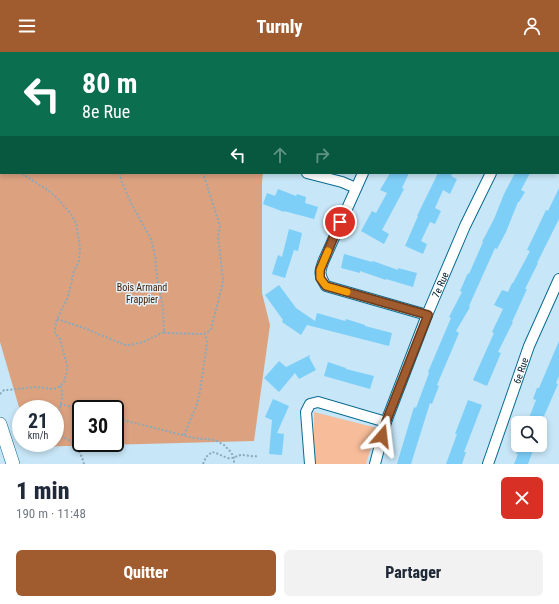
<!DOCTYPE html>
<html lang="fr">
<meta charset="utf-8">
<style>
body{margin:0;font-family:"Roboto Condensed",sans-serif;background:#f2f2f3;color:#1f2937;height:100vh;display:flex;flex-direction:column;font-size:15px;white-space:nowrap}
*{box-sizing:border-box;margin:0}
p{font-size:13px;color:#747a83}
.icon{flex:none;width:22px;height:22px;fill:none;stroke:currentColor;stroke-width:2;stroke-linecap:round;stroke-linejoin:round}
.map{position:relative;height:412px;overflow:hidden}
.details{display:flex;flex-direction:column;background:#fff;flex:1}
.details>*{flex:none}
.banner{position:absolute;left:0px;top:0px;width:559px;height:122px;box-shadow:0 2px 6px #0003;background:#0b6e4f;color:#fff;overflow:hidden}
.controls{position:absolute;left:511px;top:364px;display:grid;gap:8px}
.controls a{display:grid;place-items:center;width:36px;height:36px;border-radius:6px;background:#fff;box-shadow:0 2px 6px #0003;font-size:20px}
.speed{position:absolute;left:12px;top:348px;display:flex;gap:8px;font-size:20px;font-weight:700;text-align:center}
.speed>*{display:grid;place-content:center;width:52px;height:52px;border-radius:50%;background:#fff;box-shadow:0 2px 6px #0003;line-height:1}
.speed small{font-size:10px;font-weight:400}
.speed .limit{border:2px solid #111;border-radius:6px;background:#fff;color:#111}
.pin{position:absolute;display:grid;place-items:center;width:34px;height:34px;color:#fff;margin:-17px;border:2px solid #fff;border-radius:50%;box-shadow:0 1px 4px #0007}
.me{position:absolute;width:44px;margin:-22px;rotate:17deg;stroke-linejoin:round;filter:drop-shadow(0 0 3px #0008)}
.turn{display:flex;align-items:center;gap:14px;height:84px;padding:0 16px;font-size:18px}
.turn .icon{width:52px;height:52px;stroke-width:2.5}
.turn b{display:block;font-size:28px;line-height:34px}
.lanes{display:flex;align-items:center;height:38px;padding:0 16px;background:#0003;justify-content:center;gap:20px;direction:ltr}
.lanes .off{opacity:.35}
.round{display:grid;place-items:center;flex:none;width:42px;height:42px;border-radius:6px;background:#f2f2f3}
.summary{display:flex;align-items:center;justify-content:space-between;height:68px;padding:0 16px}
h1{font-size:24px;font-weight:800;line-height:30px}
.primary-button{display:flex;gap:8px;margin-top:auto;padding:8px 16px}
.primary-button a{flex:1;height:46px;border-radius:6px;background:#a05b2e;color:#fff;font-size:16px;font-weight:800;line-height:46px;text-align:center}
.primary-button a+a{background:#f2f2f3;color:#1f2937}
header{display:flex;justify-content:space-between;align-items:center;height:52px;padding:0 16px;background:#a05b2e;color:#fff;font-size:18px;font-weight:800}
.map>svg:first-child{display:block}
</style>
<header><svg class="icon" aria-label="menu" viewBox="0 0 24 24"><path d="M4 6h16M4 12h16M4 18h16"/></svg>Turnly<svg class="icon" aria-label="person" viewBox="0 0 24 24"><circle cx="12" cy="8" r="4"/><path d="M4 21q1-7 8-7t8 7"/></svg></header>
<div class="map">
<svg width="559" height="412" viewBox="0 0 559 412">
<rect width="100%" height="100%" fill="#c7e6f7"/>
<!-- green -->
<path fill="#f7bc99" d="M 314,360 L 377,376 L 366,412 L 314,412 Z"/>
<!-- forest -->
<path fill="#dca280" fill-rule="evenodd" d="M 0,0 L 292,0 L 292,1 L 1,1 L 1,121 L 263,121 L 262,130 L 262,241 L 270,273 L 254,389 L 31,395 L 30,391 L 55,391 L 55,357 L 21,357 L 21,362 L 0,290 ZM 81,357 L 115,357 L 115,391 L 81,391 Z"/>
<!-- building -->
<path fill="#7dcff8" d="M 390,121 L 409,121 L 402,136 L 404,137 L 382,178 L 389,182 L 384,192 L 361,179 L 372,159 L 376,161 L 387,141 L 380,138 Z
M 438,121 L 453,121 L 451,124 L 457,127 L 450,142 L 443,138 L 435,156 L 441,159 L 435,172 L 430,170 L 421,189 L 427,192 L 423,202 L 405,194 L 418,164 L 417,164 Z
M 515,121 L 530,121 L 521,138 L 525,140 L 519,150 L 518,150 L 506,180 L 497,197 L 495,196 L 469,254 L 470,255 L 456,279 L 459,281 L 437,333 L 439,334 L 432,352 L 430,351 L 411,412 L 397,412 L 414,355 L 416,356 L 429,321 L 428,320 L 451,266 L 449,265 L 462,240 L 460,239 L 468,221 L 469,222 L 483,190 L 482,190 L 494,167 L 504,142 Z
M 559,136 L 559,167 L 537,211 L 538,211 L 525,237 L 527,237 L 512,270 L 513,270 L 498,300 L 501,301 L 487,334 L 473,328 L 494,281 L 492,280 L 503,257 L 494,253 L 502,238 L 508,240 L 512,231 L 513,231 L 530,199 L 527,198 L 538,175 L 546,158 L 548,159 Z
M 278,137 L 296,144 L 297,142 L 306,145 L 305,151 L 318,155 L 314,167 L 284,159 L 284,160 L 263,152 L 267,141 L 275,144 Z
M 289,177 L 302,181 L 298,199 L 294,198 L 285,226 L 272,222 L 278,203 L 282,205 Z
M 344,202 L 372,210 L 373,209 L 398,218 L 398,216 L 417,221 L 413,235 L 386,227 L 386,228 L 360,219 L 360,221 L 341,216 Z
M 279,233 L 296,256 L 315,269 L 317,261 L 345,269 L 346,267 L 365,273 L 365,274 L 392,281 L 389,294 L 307,273 L 301,283 L 282,270 L 283,268 L 265,243 Z
M 559,289 L 559,324 L 556,331 L 558,332 L 541,371 L 527,371 L 536,348 L 533,347 L 537,336 L 539,336 Z
M 310,303 L 310,304 L 309,305 L 316,318 L 299,327 L 295,321 L 279,340 L 264,326 L 279,309 L 286,315 Z
M 328,310 L 346,316 L 346,317 L 374,324 L 370,337 L 324,324 Z
M 273,347 L 289,354 L 277,381 L 284,382 L 282,403 L 269,402 L 272,368 L 265,365 Z
M 468,348 L 482,353 L 464,400 L 466,400 L 462,412 L 446,412 L 457,382 L 455,382 Z
M 519,393 L 535,393 L 528,412 L 514,412 L 518,402 L 516,402 Z"/>
<g fill="none" stroke-linecap="round" stroke-linejoin="round">
<!-- minor casing -->
<g stroke="#086b91" stroke-width="12">
<g id="minor">
<path d="M 402,0 L 405,1"/>
<path d="M 353,1 L 353,0"/>
<path d="M 435,1 L 436,0"/>
<path d="M 558,37 L 559,37"/>
<path d="M 307,121 L 342,130 L 356,136"/>
<path d="M 363,121 L 324,208 C 319,220 319,223 326,234 L 427,263"/>
<path d="M 310,412 L 306,360 L 310,352 L 318,350 L 386,370"/>
<path id="s1" d="M 375,412 L 386,370 L 427,263 L 465,174 L 491,121"/>
<path id="s2" d="M 488,412 L 529,294 L 559,227"/>
</g>
</g>
<!-- tertiary casing -->
<g stroke="#086b91" stroke-width="14">
<path id="tertiary" d="M 0,372 L 13,412"/>
</g>
<!-- path -->
<path stroke="#8aa9b9" stroke-width="2" stroke-dasharray="2 2" stroke-linecap="butt" d="M 33,0 L 33,1
M 147,0 L 148,1
M 0,3 L 0,0
M 0,96 L 1,98
M 120,121 L 121,128 L 131,151 L 151,187 L 155,204 L 157,225 L 163,256 L 164,280
M 57,267 L 84,276 L 125,293 L 130,293 L 143,290 L 164,280
M 164,280 L 166,281 L 202,282 C 206,282 208,280 211,277 L 222,234 L 223,227 L 218,185 L 220,174 L 203,121
M 60,334 C 67,346 54,364 57,378 C 59,385 67,386 72,390 C 78,396 82,404 84,412
M 0,342 L 4,338 L 8,338 L 36,335 L 53,337 L 57,336 L 60,334 L 64,330 L 67,319 L 67,313 L 60,287 L 55,281 L 55,276 L 57,267 L 68,245 L 74,219 L 79,209 L 80,195 L 76,171 L 71,162 L 57,146 L 49,139 L 21,121
M 60,352 L 81,357
M 115,366 L 194,386 L 215,388 L 224,393 L 231,400 L 234,406 L 234,412
M 184,383 L 197,352 L 200,339 L 206,298 L 207,289 L 205,282
M 203,412 L 206,405 L 212,400 C 217,401 222,404 228,406 C 234,407 235,404 241,403 C 246,403 252,405 258,404"/>
<!-- minor -->
<use href="#minor" stroke="#fff" stroke-width="10"/>
<!-- tertiary -->
<use href="#tertiary" stroke="#fff" stroke-width="13"/>
</g>
<g fill="none" stroke-linecap="round" stroke-linejoin="round">
<!-- route casing -->
<g stroke="#683b1e" stroke-width="10">
<path id="route" d="M 340,170 L 320,218 L 320,226 L 326,234 L 428,263 L 386,370 L 382,384"/>
</g>
<!-- route -->
<use href="#route" stroke="#a05b2e" stroke-width="7"/>
<!-- slow -->
<path stroke="#f59e0b" stroke-width="7" d="M 328,199 L 320,218 L 320,226 L 326,234 L 347,240"/>
</g>
<g text-anchor="middle" stroke-width="3" stroke-linejoin="round" paint-order="stroke">
<!-- street labels -->
<g font-size="10" fill="#001e2d" stroke="#e1f0f9">
<text dy="4" stroke="none"><textPath href="#s1" startOffset="191">7e Rue</textPath></text>
<text dy="4" stroke="none"><textPath href="#s2" startOffset="99">6e Rue</textPath></text>
</g>
<!-- park labels -->
<g font-size="10" fill="#462106" stroke="#e1f0f9">
<text x="142" y="239">Bois Armand<tspan x="142" dy="12">Frappier</tspan></text>
</g>
</g>
</svg>
<div class="controls">
<a><svg class="icon" aria-label="search" viewBox="0 0 24 24"><circle cx="10" cy="10" r="6"/><path d="M15 15l6 6"/></svg></a>
</div>
<div class="speed"><div>21<small>km/h</small></div><div class="limit">30</div></div>
<div class="pin" style="left:340px;top:170px;background:#d93025"><svg class="icon" aria-label="arrive" viewBox="0 0 24 24"><path d="M6 21V4h12l-3 4 3 4H6"/></svg></div>
<svg class="me" style="left:382px;top:384px" viewBox="-20 -20 40 40"><path d="M0-17L14 15 0 8-14 15z" fill="#a05b2e" stroke="#fff" stroke-width="4"/></svg>
<div class="banner">
<div class="turn"><svg class="icon" aria-label="left" viewBox="0 0 24 24"><path d="M17 20v-9H6M10 6l-5 5 5 5"/></svg><div><b>80 m</b>8e Rue</div></div>
<div class="lanes"><svg class="icon" aria-label="left" viewBox="0 0 24 24"><path d="M17 20v-9H6M10 6l-5 5 5 5"/></svg><svg class="icon off" aria-label="ahead" viewBox="0 0 24 24"><path d="M12 20V5M6 11l6-6 6 6"/></svg><svg class="icon off" aria-label="right" viewBox="0 0 24 24"><path d="M7 20v-9h11M14 6l5 5-5 5"/></svg></div>
</div>
</div>
<section class="details">
<div class="summary"><div><h1>1 min</h1><p>190 m · 11:48</p></div><a class="round" style="background:#d93025;color:#fff"><svg class="icon" aria-label="close" viewBox="0 0 24 24"><path d="M6 6l12 12M18 6L6 18"/></svg></a></div>
<div class="primary-button"><a>Quitter</a><a>Partager</a></div>
</section>
